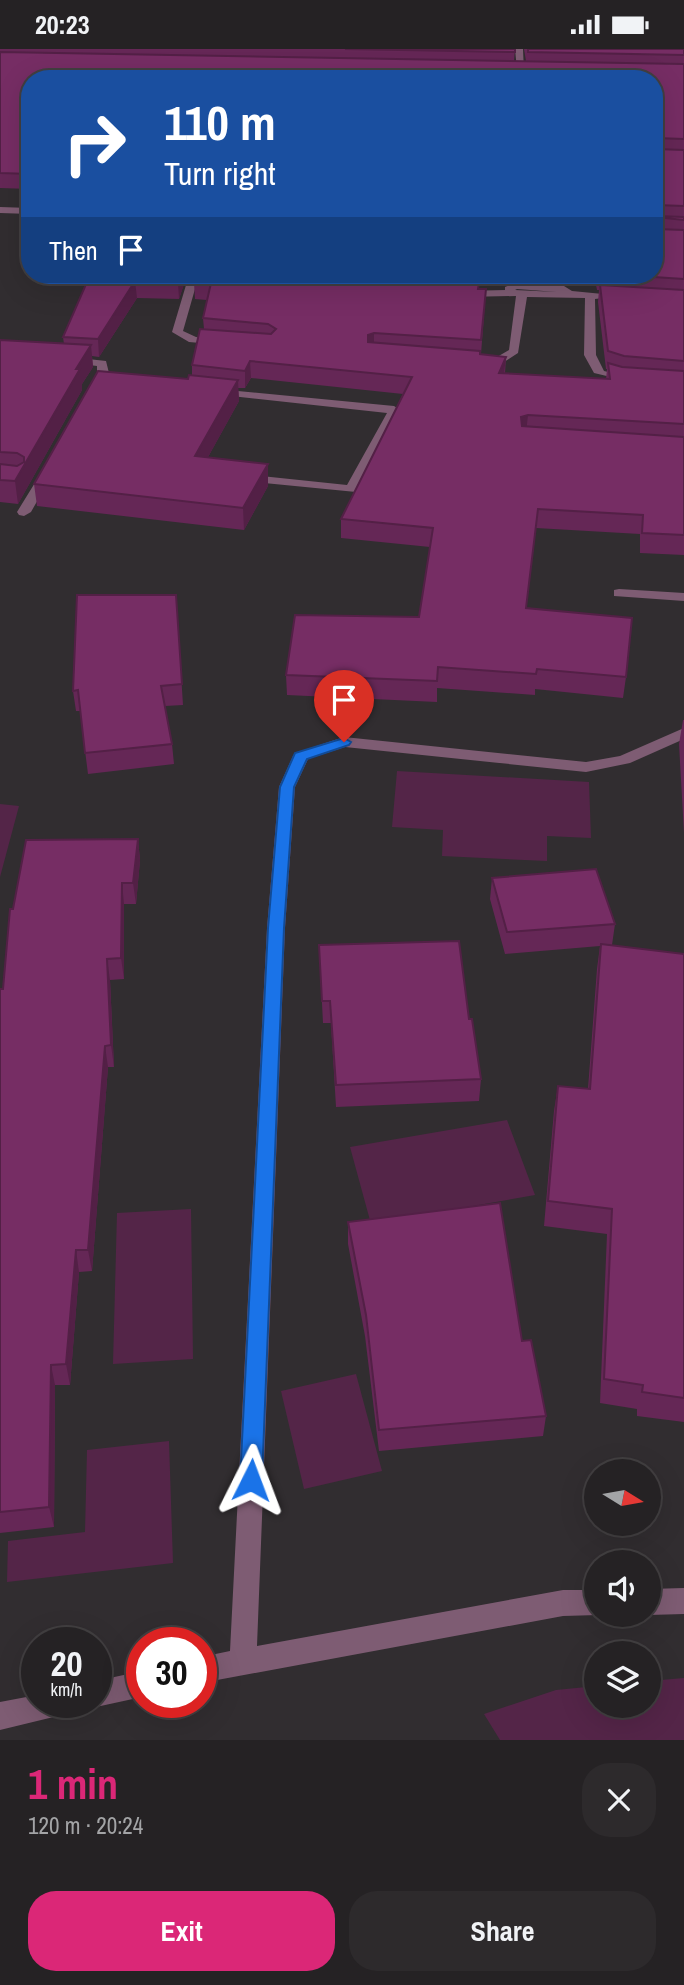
<!DOCTYPE html>
<meta charset="utf-8">
<style>
body{margin:0;font-family:"Archivo Narrow",sans-serif;background:#2d2a2c;color:#f1f3f6;height:100vh;display:flex;flex-direction:column;font-size:26px;white-space:nowrap}
*{box-sizing:border-box;margin:0}
p{font-size:23px;color:#a3a4a6}
.icon{flex:none;width:38px;height:38px;fill:none;stroke:currentColor;stroke-width:2;stroke-linecap:round;stroke-linejoin:round}
.map{position:relative;height:1691px;overflow:hidden}
.details{display:flex;flex-direction:column;background:#252224;flex:1}
.details>*{flex:none}
.guide{position:absolute;left:21px;top:21px;width:642px;height:214px;border-radius:28px;box-shadow:0 7px 28px #0002,0 0 0 2px #423f41;background:#1a4fa0;color:#fff;overflow:hidden}
.needle{width:46px;rotate:101deg}
.tools{position:absolute;left:584px;top:1410px;display:grid;gap:14px}
.tools a{display:grid;place-items:center;width:77px;height:77px;border-radius:50%;background:#252224;box-shadow:0 7px 28px #0002,0 0 0 2px #423f41;font-size:35px}
.speed{position:absolute;left:21px;top:1578px;display:flex;gap:14px;font-size:35px;font-weight:700;text-align:center}
.speed>*{display:grid;place-content:center;width:91px;height:91px;border-radius:50%;background:#252224;box-shadow:0 7px 28px #0002,0 0 0 2px #423f41;line-height:1}
.speed small{font-size:18px;font-weight:400}
.speed .limit{border:10px solid #d22;background:#fff;color:#111}
.pin{position:absolute;display:grid;place-items:center;width:60px;height:60px;color:#fff;margin:-72px -30px;border-radius:50% 50% 50% 0;rotate:-45deg;box-shadow:0 0 7px #0007}
.pin .icon{rotate:45deg}
.me{position:absolute;width:77px;margin:-38px;rotate:3deg;stroke-linejoin:round;filter:drop-shadow(0 0 5px #0008)}
.turn{display:flex;align-items:center;gap:24px;height:147px;padding:0 28px;font-size:32px}
.turn .icon{width:91px;height:91px;stroke-width:2.5}
.turn b{display:block;font-size:49px;line-height:60px}
.then{display:flex;align-items:center;height:66px;padding:0 28px;background:#0003;gap:14px;font-size:26px}
.round{display:grid;place-items:center;flex:none;width:74px;height:74px;border-radius:28px;background:#2d2a2c}
.head{display:flex;align-items:center;justify-content:space-between;height:119px;padding:0 28px}
h1{font-size:42px;font-weight:800;line-height:52px;color:#db2777}
.action{display:flex;gap:14px;margin-top:auto;padding:14px 28px}
.action a{flex:1;height:80px;border-radius:28px;background:#db2777;color:#fff;font-size:28px;font-weight:800;line-height:80px;text-align:center}
.action a+a{background:#2d2a2c;color:#f1f3f6}
.status{display:flex;justify-content:space-between;align-items:center;height:49px;padding:0 35px;background:#252224;direction:ltr}
.status svg{height:19px;fill:currentColor}
.map>svg:first-child{display:block}
</style>
<div class="status"><b>20:23</b><svg viewBox="0 0 49 12"><path d="M0 12V9h3v3zM5 12V6h3v6zM10 12V3h3v9zM15 12V0h3v12zM26 1h20v11H26zM47 4h2v5h-2z"/></svg></div>
<div class="map">
<svg width="684" height="1691" viewBox="0 0 684 1691">
<rect width="100%" height="100%" fill="#312d30"/>
<!-- green -->
<path fill="#542548" d="M 397,722 L 589,733 L 591,789 L 547,787 L 547,812 L 442,807 L 443,781 L 392,778 Z
M 0,755 L 19,757 L 0,828 Z
M 507,1071 L 535,1146 L 371,1175 L 350,1098 Z
M 191,1160 L 193,1310 L 113,1315 L 117,1164 Z
M 356,1325 L 382,1422 L 304,1440 L 281,1342 Z
M 169,1392 L 173,1514 L 7,1533 L 8,1492 L 85,1483 L 87,1401 Z
M 684,1629 L 684,1691 L 500,1691 L 484,1665 L 556,1641 L 597,1637 L 597,1657 L 649,1657 L 649,1632 Z"/>
<g fill="none" stroke-linecap="round" stroke-linejoin="round">
<!-- minor -->
<path fill="#7e5c73" fill-rule="evenodd" d="M 515,0 L 523,0 L 524,23 L 517,21 Z
M 0,158 L 30,159 L 30,165 L 0,164 Z
M 189,226 L 199,226 L 183,282 L 196,288 L 223,292 L 223,296 L 189,293 L 172,283 Z
M 330,226 L 449,233 L 454,236 L 449,239 L 357,235 Z
M 515,234 L 564,237 L 572,242 L 603,245 L 603,249 L 595,250 L 596,306 L 604,322 L 632,329 L 632,333 L 594,324 L 584,306 L 585,249 L 527,248 L 518,304 L 504,313 L 478,316 L 478,312 L 497,308 L 509,301 L 516,247 L 463,248 L 458,245 L 463,242 L 505,241 L 505,238 ZM 517,240 L 557,243 L 515,241 Z
M 70,308 L 106,312 L 109,324 L 97,343 L 87,341 L 97,324 L 97,317 L 66,313 L 66,309 Z
M 217,340 L 394,357 L 400,361 L 356,443 L 245,432 L 239,428 L 241,425 L 347,436 L 387,364 L 213,345 L 211,343 Z
M 47,420 L 53,424 L 31,463 L 24,467 L 19,466 L 17,463 L 41,424 Z
M 619,540 L 684,544 L 684,552 L 614,547 L 614,541 Z
M 684,679 L 684,690 L 630,714 L 586,723 L 345,698 L 308,710 L 295,738 L 285,879 L 257,1597 L 563,1541 L 597,1541 L 598,1566 L 563,1567 L 201,1634 L 201,1608 L 230,1602 L 267,879 L 279,738 L 293,707 L 295,704 L 344,688 L 586,713 L 620,707 Z
M 684,1539 L 684,1565 L 649,1566 L 649,1540 Z
M 142,1622 L 142,1648 L 96,1658 L 86,1655 L 96,1654 L 96,1632 Z
M 37,1646 L 37,1654 L 73,1654 L 70,1664 L 0,1681 L 0,1653 Z"/>
</g>
<!-- wall -->
<path fill="#652756" d="M 0,0 L 515,0 L 514,12 L 526,12 L 524,0 L 684,0 L 684,506 L 640,504 L 640,485 L 536,479 L 526,559 L 626,628 L 623,649 L 535,640 L 535,646 L 437,639 L 437,653 L 287,646 L 286,626 L 419,568 L 430,498 L 341,489 L 341,470 L 403,345 L 251,329 L 245,339 L 238,339 L 239,352 L 208,408 L 268,415 L 268,437 L 244,481 L 37,457 L 34,435 L 192,326 L 192,316 L 204,280 L 203,269 L 207,251 L 195,250 L 194,234 L 337,229 L 353,236 L 430,234 L 430,231 L 428,229 L 366,226 L 481,226 L 478,240 L 486,240 L 481,305 L 506,308 L 505,324 L 606,330 L 607,320 L 606,320 L 598,253 L 599,241 L 597,241 L 596,236 L 588,236 L 587,226 L 654,226 L 654,30 L 30,30 L 30,140 L 0,139 Z
M 90,226 L 187,226 L 179,250 L 137,249 L 99,308 L 92,307 L 93,318 L 82,335 L 82,341 L 18,455 L 0,453 L 0,291 L 64,295 L 63,288 Z
M 176,546 L 183,656 L 165,657 L 172,695 L 174,715 L 88,725 L 80,662 L 76,662 L 73,642 Z
M 683,671 L 684,671 L 684,784 L 679,695 Z
M 138,790 L 140,811 L 136,855 L 124,855 L 124,930 L 110,931 L 114,1018 L 108,1018 L 92,1222 L 79,1223 L 70,1336 L 55,1336 L 54,1478 L 0,1484 L 0,940 L 3,940 L 13,860 Z
M 492,829 L 615,875 L 612,896 L 684,905 L 684,1373 L 637,1367 L 637,1360 L 600,1354 L 607,1185 L 544,1177 L 554,1062 L 558,1037 L 588,1040 L 597,920 L 600,897 L 505,905 L 490,850 Z
M 319,896 L 469,970 L 481,1030 L 479,1052 L 336,1058 L 331,974 L 323,974 Z
M 348,1173 L 522,1292 L 546,1367 L 543,1387 L 379,1402 L 365,1287 L 348,1195 Z"/>
<!-- shaded-wall -->
<path fill="#532046" d="M 180,226 L 187,226 L 179,250 L 178,233 Z
M 135,232 L 137,249 L 99,308 L 98,290 Z
M 374,284 L 374,301 L 368,303 L 368,286 Z
M 91,296 L 93,318 L 82,335 L 82,341 L 18,455 L 15,432 L 76,320 Z
M 506,308 L 504,325 L 499,324 Z
M 250,312 L 251,329 L 245,339 L 245,322 Z
M 238,331 L 239,352 L 197,428 L 195,407 Z
M 528,366 L 526,384 L 520,386 L 521,368 Z
M 268,415 L 268,437 L 244,481 L 243,459 Z
M 138,790 L 140,811 L 136,855 L 133,834 Z
M 122,834 L 124,855 L 124,930 L 121,909 Z
M 107,910 L 110,931 L 114,1018 L 111,996 Z
M 105,997 L 108,1018 L 92,1222 L 88,1201 Z
M 76,1201 L 79,1223 L 70,1336 L 66,1315 Z
M 51,1316 L 55,1336 L 54,1478 L 49,1458 Z"/>
<!-- building -->
<path fill="#762d64" stroke="#532046" stroke-width="2" d="M 345,0 L 515,0 L 515,3 Z
M 528,0 L 684,0 L 684,6 L 528,3 Z
M 0,3 L 684,15 L 684,90 L 656,89 L 654,93 L 654,30 L 30,30 L 30,125 L 0,124 Z
M 654,98 L 656,100 L 684,101 L 684,157 L 656,156 L 654,160 Z
M 654,165 L 656,167 L 684,168 L 684,171 L 656,168 L 654,173 Z
M 654,178 L 656,180 L 684,181 L 684,230 L 623,226 L 654,226 Z
M 90,226 L 180,226 L 178,233 L 135,232 L 98,290 L 63,288 Z
M 196,226 L 335,226 L 335,227 L 353,236 L 479,234 L 478,240 L 486,240 L 481,291 L 374,284 L 368,286 L 368,293 L 480,302 L 480,305 L 506,308 L 499,324 L 610,330 L 608,314 L 622,318 L 684,322 L 684,375 L 528,366 L 521,368 L 522,377 L 684,388 L 684,486 L 642,484 L 643,466 L 538,460 L 526,559 L 632,569 L 626,628 L 537,620 L 536,625 L 438,618 L 437,632 L 286,626 L 295,566 L 419,568 L 433,479 L 341,470 L 412,328 L 250,312 L 245,322 L 192,316 L 200,280 L 271,285 L 276,280 L 268,275 L 203,269 L 211,234 L 194,234 Z
M 600,236 L 684,241 L 684,312 L 624,307 L 608,302 Z
M 0,291 L 91,296 L 76,320 L 80,320 L 15,432 L 0,431 L 0,415 L 17,417 L 24,413 L 24,408 L 17,404 L 0,403 Z
M 98,322 L 188,330 L 189,326 L 238,331 L 195,407 L 268,415 L 243,459 L 34,435 Z
M 77,546 L 176,546 L 182,635 L 161,637 L 172,695 L 85,704 L 78,641 L 73,642 Z
M 138,790 L 133,834 L 122,834 L 121,909 L 107,910 L 111,996 L 105,997 L 88,1201 L 76,1201 L 66,1315 L 51,1316 L 49,1458 L 0,1463 L 0,940 L 3,940 L 10,860 L 13,860 L 26,791 Z
M 596,820 L 615,875 L 507,883 L 492,829 Z
M 459,892 L 469,970 L 472,970 L 481,1030 L 336,1036 L 330,952 L 322,952 L 319,896 Z
M 601,895 L 684,905 L 684,1349 L 642,1343 L 643,1336 L 604,1330 L 612,1160 L 548,1152 L 558,1037 L 590,1040 Z
M 500,1154 L 522,1292 L 531,1291 L 546,1367 L 379,1381 L 366,1266 L 348,1173 Z"/>
<!-- route -->
<path fill="#1a73e8" stroke="#114b97" stroke-width="2" d="M 344,689 L 351,693 L 349,696 L 307,710 L 294,738 L 284,879 L 262,1431 L 259,1439 L 251,1442 L 243,1439 L 240,1431 L 268,879 L 280,738 L 295,704 Z"/>
</svg>
<div class="tools">
<a><svg class="needle" viewBox="-14 -14 28 28"><path d="M0-13l5 13h-10z" fill="#e53935"/><path d="M0 13l5-13h-10z" fill="#a3a4a6"/></svg></a>
<a><svg class="icon" aria-label="sound" viewBox="0 0 24 24"><path d="M4 9h4l5-4v14l-5-4H4zM17 9q2 3 0 6"/></svg></a>
<a><svg class="icon" aria-label="layers" viewBox="0 0 24 24"><path d="M12 4l9 5-9 5-9-5zM3 14l9 5 9-5"/></svg></a>
</div>
<div class="speed"><div>20<small>km/h</small></div><div class="limit">30</div></div>
<div class="pin" style="left:344px;top:693px;background:#d93025"><svg class="icon" aria-label="arrive" viewBox="0 0 24 24"><path d="M6 21V4h12l-3 4 3 4H6"/></svg></div>
<svg class="me" style="left:251px;top:1431px" viewBox="-20 -20 40 40"><path d="M0-17L14 15 0 8-14 15z" fill="#1a73e8" stroke="#fff" stroke-width="4"/></svg>
<div class="guide">
<div class="turn"><svg class="icon" aria-label="right" viewBox="0 0 24 24"><path d="M7 20v-9h11M14 6l5 5-5 5"/></svg><div><b>110 m</b>Turn right</div></div>
<div class="then">Then<svg class="icon" aria-label="arrive" viewBox="0 0 24 24"><path d="M6 21V4h12l-3 4 3 4H6"/></svg></div>
</div>
</div>
<section class="details">
<div class="head"><div><h1>1 min</h1><p>120 m · 20:24</p></div><a class="round"><svg class="icon" aria-label="close" viewBox="0 0 24 24"><path d="M6 6l12 12M18 6L6 18"/></svg></a></div>
<div class="action"><a>Exit</a><a>Share</a></div>
</section>
